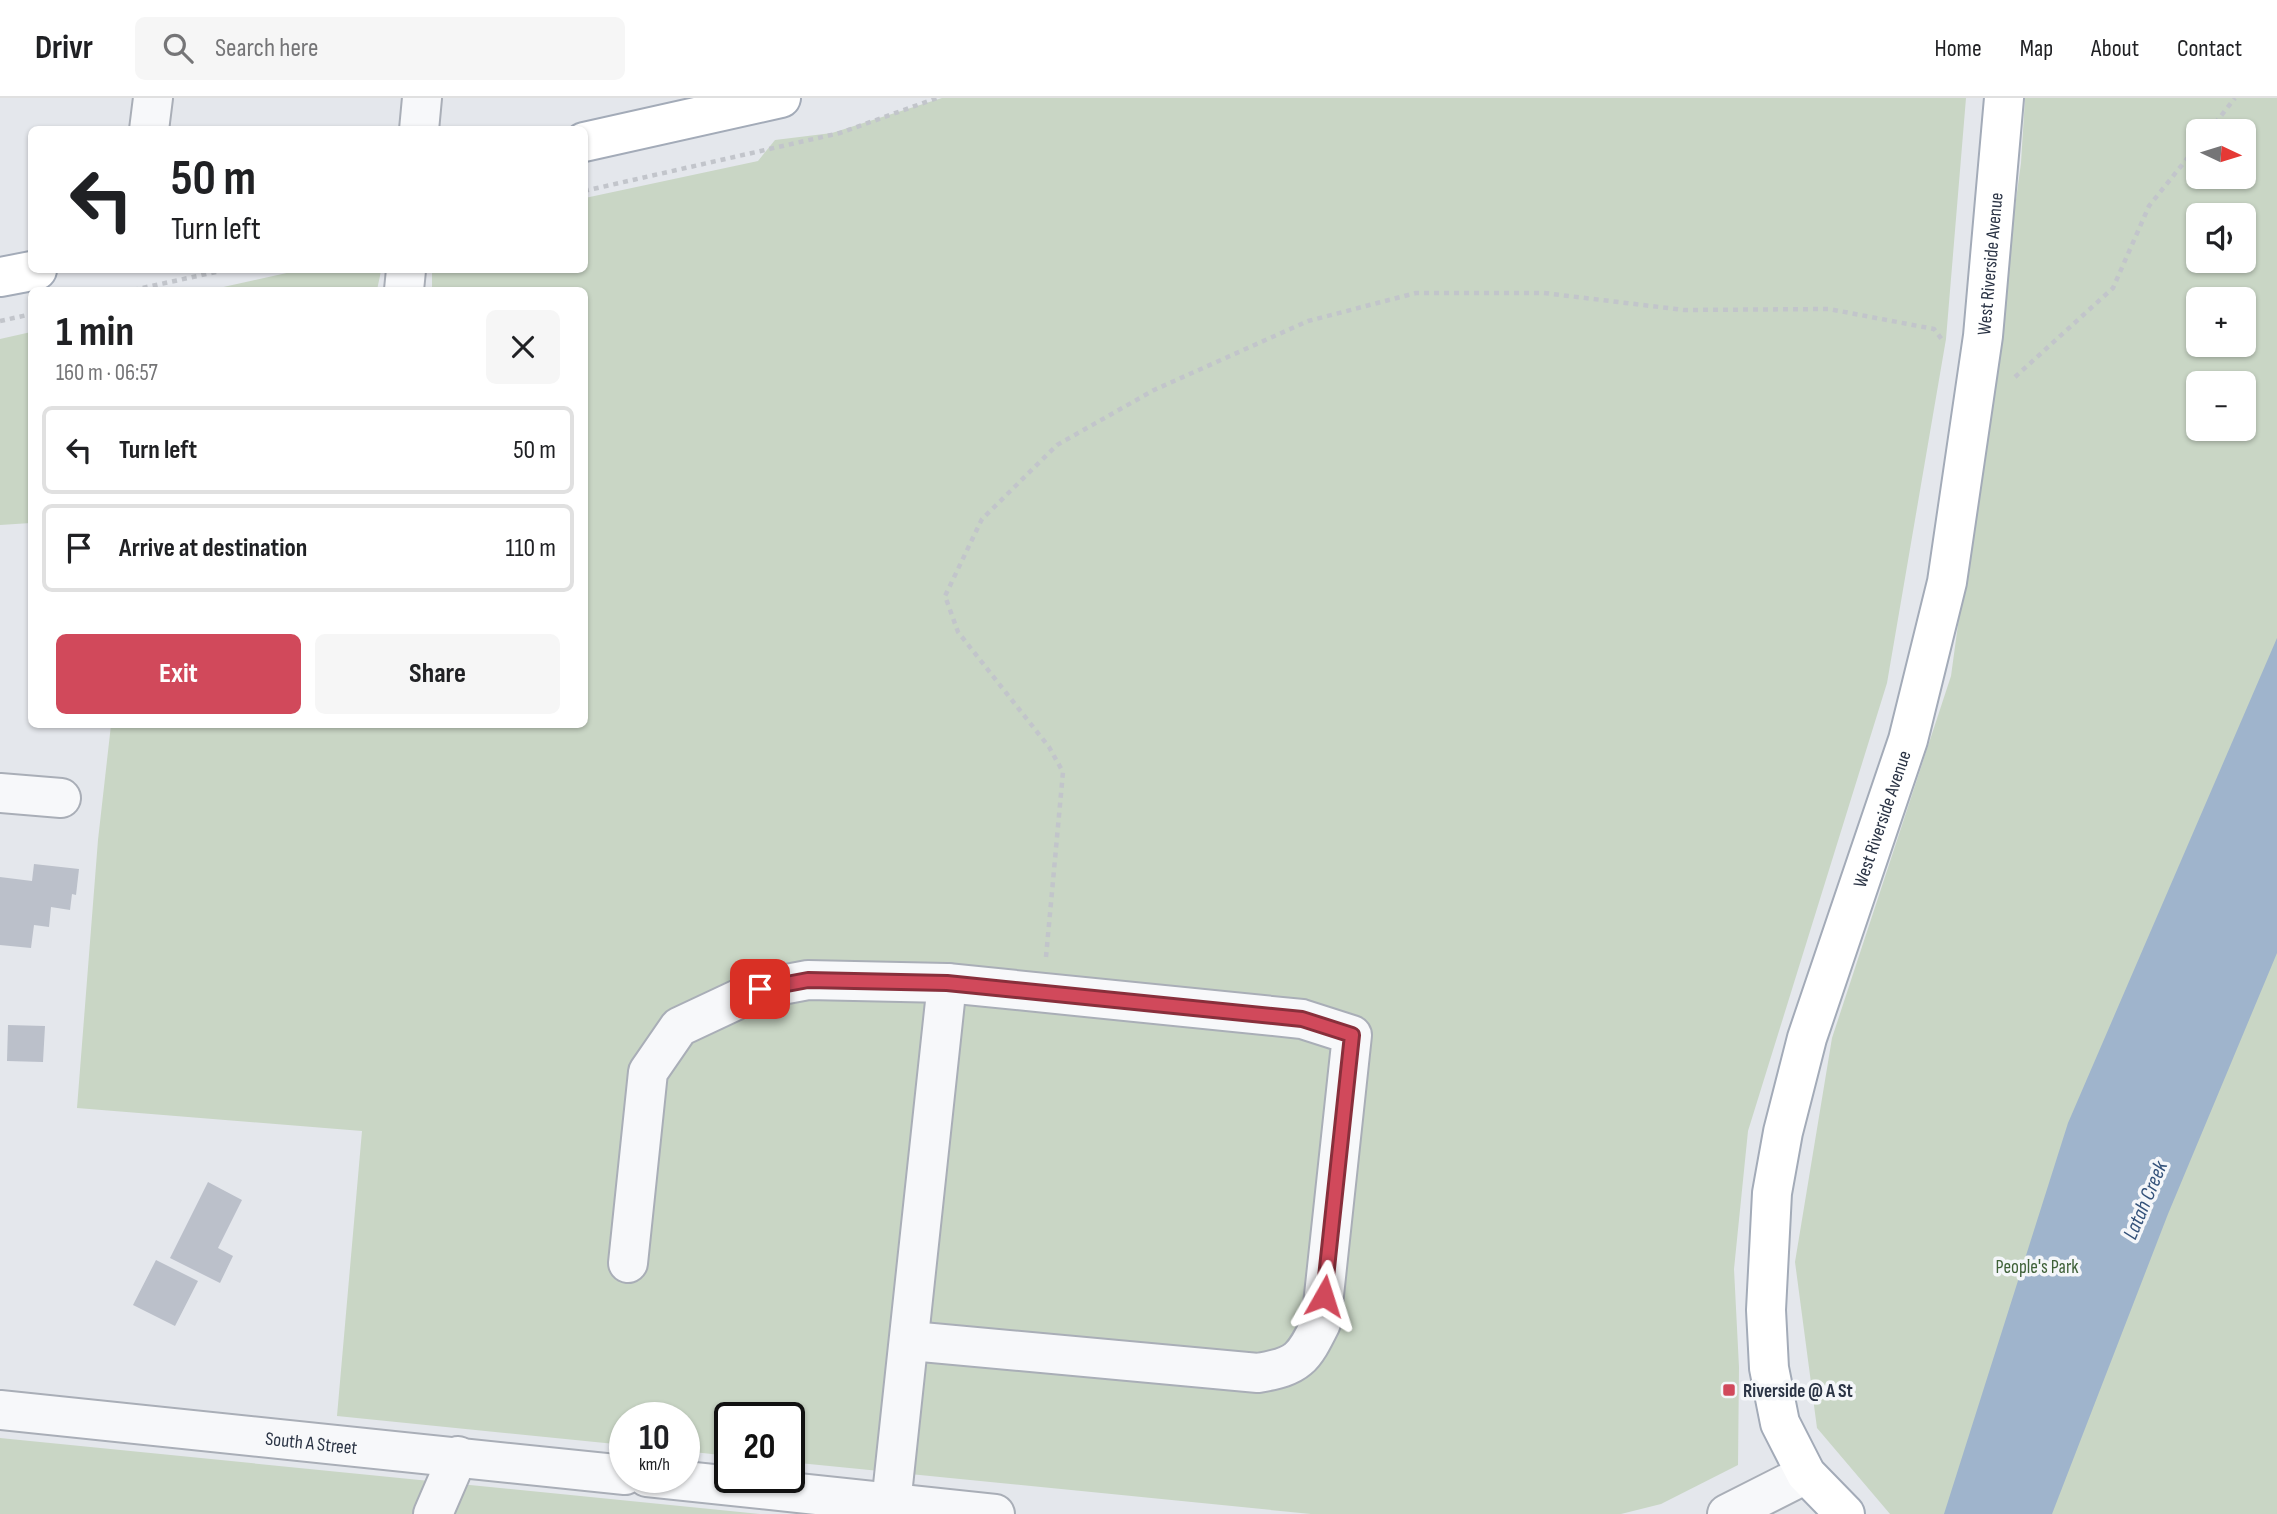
<!DOCTYPE html>
<meta charset="utf-8">
<style>
body{margin:0;font-family:"Sofia Sans Condensed",sans-serif;background:#f6f6f6;color:#202124;height:100vh;display:flex;flex-direction:column;font-size:26px;white-space:nowrap}
*{box-sizing:border-box;margin:0}
p{font-size:23px;color:#757577}
.icon{flex:none;width:38px;height:38px;fill:none;stroke:currentColor;stroke-width:2;stroke-linecap:round;stroke-linejoin:round}
.map{position:relative;flex:1;overflow:hidden}
.panel{position:absolute;left:28px;top:189px;width:560px;height:441px;display:flex;flex-direction:column;background:#fff;border-radius:10px;box-shadow:0 2px 5px #0004}
.panel>*{flex:none}
.hud{position:absolute;left:28px;top:28px;width:560px;height:147px;border-radius:10px;box-shadow:0 2px 5px #0004;background:#fff;color:#202124;overflow:hidden}
.needle{width:46px;rotate:94deg}
.fabs{position:absolute;left:2186px;top:21px;display:grid;gap:14px}
.fabs a{display:grid;place-items:center;width:70px;height:70px;border-radius:10px;background:#fff;box-shadow:0 2px 5px #0004;font-size:35px}
.speed{position:absolute;left:609px;top:1304px;display:flex;gap:14px;font-size:35px;font-weight:700;text-align:center}
.speed>*{display:grid;place-content:center;width:91px;height:91px;border-radius:50%;background:#fff;box-shadow:0 2px 5px #0004;line-height:1}
.speed small{font-size:18px;font-weight:400}
.speed .limit{border:4px solid #111;border-radius:10px;background:#fff;color:#111}
.pin{position:absolute;display:grid;place-items:center;width:60px;height:60px;color:#fff;margin:-30px;border-radius:14px;box-shadow:0 4px 10px #0006}
.me{position:absolute;width:77px;margin:-38px;rotate:6deg;stroke-linejoin:round;filter:drop-shadow(0 0 5px #0008)}
.turn{display:flex;align-items:center;gap:24px;height:147px;padding:0 28px;font-size:32px}
.turn .icon{width:91px;height:91px;stroke-width:2.5}
.turn b{display:block;font-size:49px;line-height:60px}
.round{display:grid;place-items:center;flex:none;width:74px;height:74px;border-radius:10px;background:#f6f6f6}
.summary{display:flex;align-items:center;justify-content:space-between;height:119px;padding:0 28px}
h1{font-size:42px;font-weight:700;line-height:52px}
.primary-button{display:flex;gap:14px;margin-top:auto;padding:14px 28px}
.primary-button a{flex:1;height:80px;border-radius:10px;background:#d1495b;color:#fff;font-size:28px;font-weight:700;line-height:80px;text-align:center}
.primary-button a+a{background:#f6f6f6;color:#202124}
ul{padding:0;list-style:none}
li{display:flex;align-items:center;gap:21px;height:88px;margin:0 14px 10px;padding:0 14px;border:4px solid #e0e0e0;border-radius:10px}
li div{flex:1}
li b{display:block;font-size:26px}
li em{font-style:normal}
header{display:flex;align-items:center;gap:42px;box-sizing:border-box;height:98px;padding:0 35px;background:#fff;border-bottom:2px solid #e0e0e0}
header strong{font-size:33px}
nav{display:flex;gap:38px;margin-inline-start:auto;font-size:24px}
.search{width:490px;height:63px;background:#f6f6f6;display:flex;align-items:center;gap:18px;box-sizing:border-box;padding:0 24px;border-radius:10px;color:#757577;font-size:26px}
.map>svg:first-child{display:block}
</style>
<header>
<strong>Drivr</strong>
<div class="search"><svg class="icon" aria-label="search" viewBox="0 0 24 24"><circle cx="10" cy="10" r="6"/><path d="M15 15l6 6"/></svg>Search here</div>
<nav><a>Home</a><a>Map</a><a>About</a><a>Contact</a></nav>
</header>
<div class="map">
<svg width="2277" height="1416" viewBox="0 0 2277 1416">
<rect width="100%" height="100%" fill="#e4e7ec"/>
<!-- green -->
<path fill="#c9d6c5" fill-rule="evenodd" d="M 942,0 L 1966,0 L 1946,241 L 1887,585 L 1748,1033 L 1734,1171 L 1739,1269 L 1738,1367 L 1661,1406 L 1621,1416 L 1311,1416 L 789,1364 L 789,1320 L 730,1320 L 730,1358 L 684,1353 L 684,1320 L 625,1320 L 625,1347 L 337,1318 L 362,1033 L 77,1010 L 98,742 L 111,627 L 584,626 L 584,192 L 432,192 L 432,172 L 584,172 L 585,100 L 758,63 L 775,42 L 832,35 Z
M 2025,0 L 2277,0 L 2277,1416 L 1890,1416 L 1817,1330 L 1795,1164 L 1832,940 L 1951,578 L 2021,65 ZM 2198,33 L 2244,33 L 2244,79 L 2198,79 ZM 2198,117 L 2244,117 L 2244,163 L 2198,163 ZM 2198,201 L 2244,201 L 2244,247 L 2198,247 ZM 2198,285 L 2244,285 L 2244,331 L 2198,331 Z
M 300,172 L 381,173 L 377,192 L 210,192 Z
M 31,234 L 31,425 L 0,427 L 0,241 Z
M 0,1340 L 760,1416 L 0,1416 Z"/>
<!-- water -->
<path fill="#9fb4cc" d="M 2277,540 L 2277,855 L 2168,1116 L 2052,1416 L 1944,1416 L 2068,1025 Z"/>
<!-- building -->
<path fill="#bbc0ca" d="M 34,766 L 79,771 L 76,797 L 72,796 L 70,812 L 51,809 L 49,829 L 34,827 L 31,850 L 0,847 L 0,779 L 32,783 Z
M 8,927 L 45,928 L 43,964 L 7,963 Z
M 208,1084 L 242,1102 L 218,1150 L 233,1158 L 220,1185 L 170,1160 Z
M 156,1162 L 198,1183 L 175,1228 L 133,1207 Z"/>
<g fill="none" stroke-linecap="round" stroke-linejoin="round">
<!-- minor casing -->
<g stroke="#a9aeb7" stroke-width="42">
<g id="minor">
<path d="M 149,32 L 153,0"/>
<path d="M 419,32 L 422,0"/>
<path d="M 404,192 L 406,172"/>
<path d="M 0,695 L 61,700"/>
<path d="M 628,1165 L 648,974 L 679,929 L 760,891 L 808,882 L 947,885 L 1302,921 L 1352,937 L 1321,1225 C 1303,1261 1299,1268 1258,1275 L 911,1243"/>
<path id="s1" d="M 0,1312 L 625,1377"/>
<path d="M 647,1379 L 995,1416"/>
<path d="M 891,1406 L 947,885"/>
<path d="M 433,1416 L 458,1358"/>
<path d="M 1727,1416 L 1806,1376"/>
</g>
</g>
<!-- major casing -->
<g stroke="#a3abb8" stroke-width="42">
<g id="major">
<path d="M 584,44 L 781,0"/>
<path d="M 0,179 L 37,172"/>
<path id="s2" d="M 1845,1416 L 1806,1376 L 1780,1325 L 1769,1270 L 1766,1212 L 1772,1095 L 1783,1034 L 1807,940 L 1908,642 L 1947,484 L 1983,238 L 2004,0"/>
</g>
</g>
<!-- path -->
<path stroke="#c2c5cb" stroke-width="4.5" stroke-dasharray="5 5" stroke-linecap="butt" d="M 2209,33 L 2235,0
M 584,93 L 840,35 L 937,0
M 133,192 L 225,172
M 0,223 L 32,216
M 2015,279 L 2113,190 L 2149,108 L 2198,47
M 1046,859 L 1063,674 L 1049,649 L 958,534 L 945,498 L 982,421 L 1057,347 L 1154,292 L 1308,223 L 1416,195 L 1544,195 L 1684,212 L 1829,211 L 1934,231 L 1943,243"/>
<!-- minor -->
<use href="#minor" stroke="#f7f8fa" stroke-width="38"/>
<!-- major -->
<use href="#major" stroke="#fff" stroke-width="38"/>
</g>
<g fill="none" stroke-linecap="round" stroke-linejoin="round">
<!-- route casing -->
<g stroke="#882f3b" stroke-width="18">
<path id="route" d="M 760,891 L 808,882 L 947,885 L 1302,921 L 1352,937 L 1324,1198"/>
</g>
<!-- route -->
<use href="#route" stroke="#d1495b" stroke-width="12"/>
</g>
<!-- markers -->
<rect fill="#d1495b" stroke="#f4f6f9" stroke-width="2.5" x="1722" y="1285" width="14" height="14" rx="3.5"/>
<g text-anchor="middle" stroke-width="7" stroke-linejoin="round" paint-order="stroke">
<!-- street labels -->
<g font-size="19" fill="#2b3445" stroke="#f4f6f9">
<text dy="7" stroke="none"><textPath href="#s2" startOffset="1302">West Riverside Avenue</textPath></text>
<text dy="7" stroke="none"><textPath href="#s2" startOffset="735">West Riverside Avenue</textPath></text>
<text dy="7" stroke="none"><textPath href="#s1" startOffset="313">South A Street</textPath></text>
</g>
<!-- park labels -->
<g font-size="19" fill="#3f6138" stroke="#f4f6f9">
<text x="2037" y="1175">People's Park</text>
</g>
<!-- poi labels -->
<g font-size="19" font-weight="bold" fill="#2b3445" stroke="#f4f6f9" text-anchor="start">
<text x="1743" y="1299">Riverside @ A St</text>
</g>
<!-- water labels -->
<g font-size="21" font-style="italic" fill="#34527a" stroke="#f4f6f9">
<text transform="translate(2145 1102) rotate(-67)" y="7">Latah Creek</text>
</g>
</g>
</svg>
<div class="fabs">
<a><svg class="needle" viewBox="-14 -14 28 28"><path d="M0-13l5 13h-10z" fill="#e53935"/><path d="M0 13l5-13h-10z" fill="#757577"/></svg></a>
<a><svg class="icon" aria-label="sound" viewBox="0 0 24 24"><path d="M4 9h4l5-4v14l-5-4H4zM17 9q2 3 0 6"/></svg></a>
<a>+</a>
<a>−</a>
</div>
<div class="speed"><div>10<small>km/h</small></div><div class="limit">20</div></div>
<div class="pin" style="left:760px;top:891px;background:#d93025"><svg class="icon" aria-label="arrive" viewBox="0 0 24 24"><path d="M6 21V4h12l-3 4 3 4H6"/></svg></div>
<svg class="me" style="left:1324px;top:1198px" viewBox="-20 -20 40 40"><path d="M0-17L14 15 0 8-14 15z" fill="#d1495b" stroke="#fff" stroke-width="4"/></svg>
<div class="hud">
<div class="turn"><svg class="icon" aria-label="left" viewBox="0 0 24 24"><path d="M17 20v-9H6M10 6l-5 5 5 5"/></svg><div><b>50 m</b>Turn left</div></div>
</div>
<section class="panel">
<div class="summary"><div><h1>1 min</h1><p>160 m · 06:57</p></div><a class="round"><svg class="icon" aria-label="close" viewBox="0 0 24 24"><path d="M6 6l12 12M18 6L6 18"/></svg></a></div>
<ul>
<li><svg class="icon" aria-label="left" viewBox="0 0 24 24"><path d="M17 20v-9H6M10 6l-5 5 5 5"/></svg><div><b>Turn left</b></div><em>50 m</em></li>
<li><svg class="icon" aria-label="arrive" viewBox="0 0 24 24"><path d="M6 21V4h12l-3 4 3 4H6"/></svg><div><b>Arrive at destination</b></div><em>110 m</em></li>
</ul>
<div class="primary-button"><a>Exit</a><a>Share</a></div>
</section>
</div>
